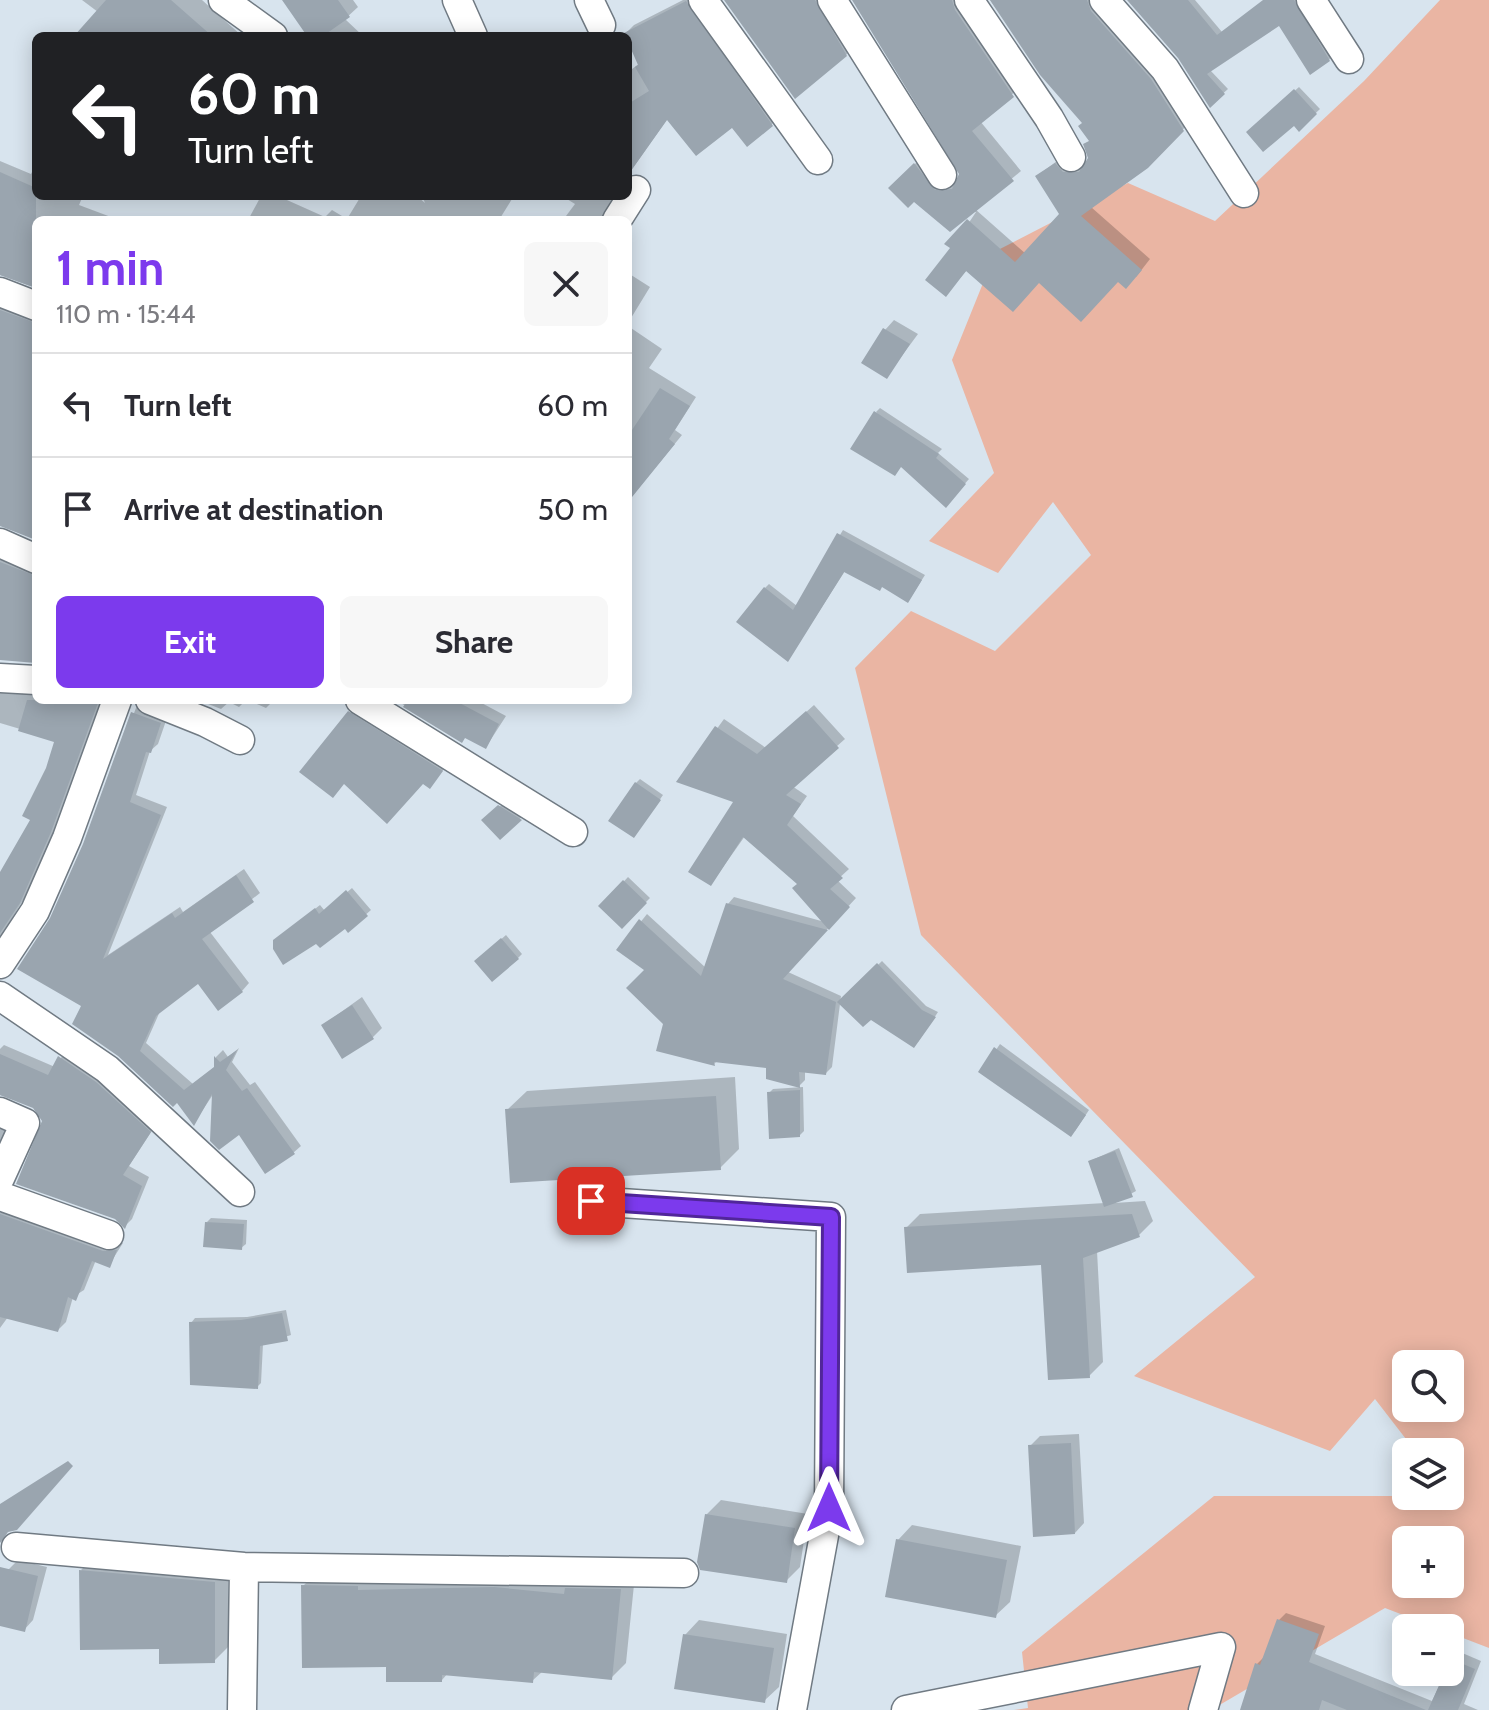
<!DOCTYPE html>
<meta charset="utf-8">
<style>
body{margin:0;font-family:Cabin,sans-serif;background:#f7f7f7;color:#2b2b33;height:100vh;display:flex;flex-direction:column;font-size:30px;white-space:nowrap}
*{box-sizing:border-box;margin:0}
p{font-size:26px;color:#7c7c81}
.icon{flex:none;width:44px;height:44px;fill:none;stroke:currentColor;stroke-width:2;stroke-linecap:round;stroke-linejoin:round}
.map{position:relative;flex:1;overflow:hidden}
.sheet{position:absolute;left:32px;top:216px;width:600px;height:488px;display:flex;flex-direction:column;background:#fff;border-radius:12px;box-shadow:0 4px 20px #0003}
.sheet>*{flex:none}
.banner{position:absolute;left:32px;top:32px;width:600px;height:168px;border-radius:12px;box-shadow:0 4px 20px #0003;background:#202124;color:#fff;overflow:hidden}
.fabs{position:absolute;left:1392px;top:1350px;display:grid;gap:16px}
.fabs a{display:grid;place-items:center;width:72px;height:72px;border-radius:12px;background:#fff;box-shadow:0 4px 20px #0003;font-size:40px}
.pin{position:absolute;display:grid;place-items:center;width:68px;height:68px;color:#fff;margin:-34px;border-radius:16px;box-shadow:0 4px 12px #0006}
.me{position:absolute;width:88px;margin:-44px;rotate:0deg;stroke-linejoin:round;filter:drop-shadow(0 0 6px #0008)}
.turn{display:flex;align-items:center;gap:28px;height:168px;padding:0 24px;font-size:36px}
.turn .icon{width:104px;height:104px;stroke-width:2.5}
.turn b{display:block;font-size:56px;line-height:68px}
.round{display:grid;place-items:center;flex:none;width:84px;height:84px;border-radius:12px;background:#f7f7f7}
.headline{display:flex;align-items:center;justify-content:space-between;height:136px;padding:0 24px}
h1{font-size:48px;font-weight:700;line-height:60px;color:#7c3aed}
.button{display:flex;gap:16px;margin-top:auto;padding:16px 24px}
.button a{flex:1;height:92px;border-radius:12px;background:#7c3aed;color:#fff;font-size:32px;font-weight:700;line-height:92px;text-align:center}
.button a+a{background:#f7f7f7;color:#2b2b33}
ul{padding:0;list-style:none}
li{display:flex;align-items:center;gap:24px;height:104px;padding:0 24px;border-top:2px solid #e1e1e2}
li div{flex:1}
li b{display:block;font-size:30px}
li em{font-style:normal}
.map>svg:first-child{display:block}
</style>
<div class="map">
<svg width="1489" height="1710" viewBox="0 0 1489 1710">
<rect width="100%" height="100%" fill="#d8e4ee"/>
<!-- green -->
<path fill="#eab5a3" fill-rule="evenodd" d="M 1440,0 L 1489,0 L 1489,1648 L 1450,1633 L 1450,1628 L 1437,1628 L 1385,1608 L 1211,1710 L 1014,1710 L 1028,1708 L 1022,1652 L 1214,1496 L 1450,1496 L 1450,1452 L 1416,1452 L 1375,1399 L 1330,1451 L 1134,1376 L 1255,1277 L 921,935 L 855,668 L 911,611 L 995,651 L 1091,555 L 1053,502 L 998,573 L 929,541 L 994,473 L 952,360 L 996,251 L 1128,183 L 1215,221 L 1364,81 ZM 1406,1364 L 1450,1364 L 1450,1408 L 1406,1408 ZM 1406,1540 L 1450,1540 L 1450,1584 L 1406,1584 Z"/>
<!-- shadow -->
<path fill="#0003" d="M 82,0 L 202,0 L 242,36 L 77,36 L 98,12 Z
M 284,0 L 353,0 L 358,7 L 345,19 L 363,36 L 309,36 Z
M 683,0 L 699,0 L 780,116 L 771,125 L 732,126 L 668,118 L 628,175 L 628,72 L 640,63 L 626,33 L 634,25 Z
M 725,0 L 829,0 L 855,45 L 846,55 Z
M 855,0 L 966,0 L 1022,86 L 980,121 L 1021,171 L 975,209 L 1026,254 L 1062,215 L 1037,176 L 1065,155 L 1073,163 L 1087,164 L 1091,140 L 1084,122 L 1042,74 L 990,0 L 1099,0 L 1192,120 L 1146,167 L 1091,207 L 1150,259 L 1136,277 L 1040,281 L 968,269 L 946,294 L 952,248 L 976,212 L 914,199 L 891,188 L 924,155 L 944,182 L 958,181 L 961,173 Z
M 1129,0 L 1195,0 L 1222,32 L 1268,0 L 1299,0 L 1333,55 L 1329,60 L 1279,23 L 1210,70 L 1228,89 L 1210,105 L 1179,57 Z
M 1299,87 L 1320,109 L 1299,129 L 1294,123 L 1249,132 Z
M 0,161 L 31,174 L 36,164 L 36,196 L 83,196 L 79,205 L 119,220 L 36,220 L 36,288 L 0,275 Z
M 261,196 L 278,196 L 325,217 L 332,210 L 347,219 L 361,196 L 417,196 L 425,203 L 422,196 L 512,199 L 499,220 L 248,220 Z
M 562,196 L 614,196 L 604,220 L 563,220 L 575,204 Z
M 628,273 L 650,287 L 628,323 Z
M 0,297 L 36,313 L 36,540 L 0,524 Z
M 894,320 L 918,334 L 887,376 L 885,330 Z
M 628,326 L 662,349 L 649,368 L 696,397 L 675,430 L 682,435 L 628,501 Z
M 880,408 L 942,449 L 938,453 L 969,479 L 946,505 L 876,412 Z
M 843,530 L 925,575 L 911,597 L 845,571 L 791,655 L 765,588 L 769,584 L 797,606 Z
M 0,548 L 36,566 L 36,661 L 0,659 Z
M 0,682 L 36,688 L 36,700 L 103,700 L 59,822 L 28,892 L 0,938 L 0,876 L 32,820 L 57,740 L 0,723 Z
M 139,700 L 168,715 L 158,744 L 150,751 L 136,795 L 167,807 L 108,955 L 180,907 L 183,912 L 244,869 L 260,893 L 210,932 L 249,983 L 242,991 L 199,981 L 161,1009 L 146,1043 L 193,1084 L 216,1066 L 216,1057 L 223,1050 L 228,1057 L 239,1048 L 232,1062 L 250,1085 L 255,1082 L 301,1146 L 293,1153 L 240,1132 L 214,1093 L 194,1123 L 177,1100 L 83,1005 L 52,919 L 84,845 Z
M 198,700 L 246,700 L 239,707 L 229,702 L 221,709 Z
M 248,700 L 274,700 L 266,708 Z
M 396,700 L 476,700 L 506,716 L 486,747 L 466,736 L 462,741 Z
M 357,705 L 449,763 L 430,786 L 350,713 Z
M 814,705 L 845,739 L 792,786 L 807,796 L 793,816 L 849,869 L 837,880 L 856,898 L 788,972 L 841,996 L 832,1067 L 826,1073 L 805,1071 L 805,1080 L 799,1086 L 768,1067 L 717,1061 L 714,1064 L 665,1023 L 647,970 L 619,949 L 647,914 L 706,968 L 728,904 L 734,897 L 825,922 L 800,883 L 745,836 L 711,884 L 736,801 L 679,781 L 724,719 L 766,748 Z
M 640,779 L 663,795 L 638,831 L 636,783 Z
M 504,803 L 524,815 L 500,837 L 484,820 Z
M 628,877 L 650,898 L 622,926 L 601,906 Z
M 352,888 L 371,910 L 348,930 L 345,926 L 317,941 L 280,936 L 320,905 L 325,911 Z
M 506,935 L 522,954 L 518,958 L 481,957 Z
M 882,961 L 926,1006 L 938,1012 L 918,1042 L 840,1002 Z
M 362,997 L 382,1028 L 372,1038 L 323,1025 Z
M 1000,1044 L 1089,1110 L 1075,1131 L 981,1072 Z
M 4,1045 L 55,1067 L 67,1049 L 157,1123 L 129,1166 L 149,1177 L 132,1219 L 125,1226 L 34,1106 L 0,1095 L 0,1049 Z
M 735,1077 L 739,1149 L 720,1168 L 507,1110 L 527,1091 Z
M 803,1087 L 804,1131 L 800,1135 L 769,1093 L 773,1089 Z
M 0,1117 L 9,1123 L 0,1147 Z
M 1119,1148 L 1136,1191 L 1114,1203 L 1145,1201 L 1153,1221 L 1139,1235 L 1097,1251 L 1103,1362 L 1089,1376 L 1043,1263 L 906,1228 L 920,1214 L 1105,1203 L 1090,1161 Z
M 7,1206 L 112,1244 L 123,1243 L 109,1265 L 96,1260 L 84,1290 L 73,1297 L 66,1322 L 58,1330 L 8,1317 L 0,1328 L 0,1213 Z
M 211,1218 L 247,1220 L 246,1244 L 241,1248 L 207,1222 Z
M 286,1310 L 291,1335 L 263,1344 L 261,1383 L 257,1387 L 191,1323 L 195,1318 L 247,1317 Z
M 1079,1434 L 1084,1523 L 1075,1533 L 1030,1446 L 1040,1436 Z
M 721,1500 L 808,1514 L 800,1567 L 786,1581 L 706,1515 Z
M 912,1525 L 1021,1546 L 1010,1602 L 995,1616 L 898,1540 Z
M 95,1556 L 228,1568 L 229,1646 L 214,1661 L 161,1647 L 81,1570 Z
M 18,1560 L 47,1567 L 33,1620 L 24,1630 L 0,1624 L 0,1602 L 8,1570 Z
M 318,1571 L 635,1575 L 626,1663 L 611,1678 L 543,1671 L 532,1681 L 448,1673 L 442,1680 L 388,1665 L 303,1586 Z
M 1286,1613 L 1325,1626 L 1315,1654 L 1432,1701 L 1446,1672 L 1450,1672 L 1452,1660 L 1460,1652 L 1481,1661 L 1464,1704 L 1478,1710 L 1243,1710 L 1257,1664 L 1265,1656 L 1279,1620 Z
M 699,1620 L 787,1634 L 779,1687 L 764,1701 L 685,1635 Z"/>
<!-- building -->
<path fill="#9aa5af" d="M 106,0 L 171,0 L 212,36 L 74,36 Z
M 282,0 L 338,0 L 350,17 L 323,36 L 307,36 Z
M 724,0 L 815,0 L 847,56 L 795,99 Z
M 852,0 L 952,0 L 955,10 L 1014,97 L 972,131 L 1014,181 L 950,232 L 914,202 L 908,208 L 888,188 L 914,163 L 935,190 L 952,189 L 959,174 Z
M 990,0 L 1087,0 L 1091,11 L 1151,79 L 1184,131 L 1148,168 L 1081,216 L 1142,270 L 1126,289 L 1118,282 L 1081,322 L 1039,283 L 1013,312 L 966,271 L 946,297 L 925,280 L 950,248 L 944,244 L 967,219 L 1015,262 L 1059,214 L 1035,176 L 1055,163 L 1063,172 L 1079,172 L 1088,158 L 1083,144 L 1089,141 L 1078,126 L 1082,123 L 1040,75 Z
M 1127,0 L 1188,0 L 1217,35 L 1263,0 L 1294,0 L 1330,61 L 1310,75 L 1279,26 L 1207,74 L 1225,94 L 1210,108 L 1178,58 Z
M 686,1 L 773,126 L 747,147 L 732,128 L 696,156 L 667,120 L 628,175 L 628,104 L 649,91 L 635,67 L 638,65 L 624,33 Z
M 1294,89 L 1317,114 L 1299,132 L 1294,126 L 1263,152 L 1246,132 Z
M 0,172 L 36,188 L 36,288 L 0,275 Z
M 0,310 L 36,323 L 36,540 L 0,526 Z
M 883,328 L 910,344 L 887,379 L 861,363 Z
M 660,388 L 690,406 L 669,439 L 675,444 L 628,502 L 628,436 Z
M 874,411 L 939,454 L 936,458 L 966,484 L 946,508 L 901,467 L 895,476 L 850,449 Z
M 837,533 L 922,580 L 908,603 L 882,587 L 880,591 L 844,572 L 788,662 L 736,622 L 764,587 L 793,610 Z
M 0,562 L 36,576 L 36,663 L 0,660 Z
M 27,700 L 99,700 L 51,832 L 20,903 L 0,933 L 0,872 L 30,820 L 22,816 L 46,768 L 54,742 L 18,731 Z
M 408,700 L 454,700 L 499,724 L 486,749 L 465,738 L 462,743 L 403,707 Z
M 348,711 L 443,771 L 430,789 L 423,784 L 387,824 L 344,784 L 333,798 L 299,772 Z
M 806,711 L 839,748 L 786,795 L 801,804 L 787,825 L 843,878 L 830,889 L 850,907 L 829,930 L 792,888 L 797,884 L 743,837 L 711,886 L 688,872 L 733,802 L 676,782 L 715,726 L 757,754 Z
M 131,712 L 161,723 L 151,753 L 146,752 L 130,802 L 161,815 L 103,959 L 172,913 L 175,918 L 236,875 L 254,902 L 202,939 L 243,992 L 218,1011 L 198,984 L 156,1016 L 140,1051 L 184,1090 L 214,1067 L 214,1056 L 220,1062 L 237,1050 L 226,1070 L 242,1091 L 247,1088 L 295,1154 L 265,1174 L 239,1135 L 219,1150 L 210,1141 L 212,1094 L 194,1126 L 177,1103 L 173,1107 L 118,1056 L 72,1024 L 81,1006 L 17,969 L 50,918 L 83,844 Z
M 635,782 L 661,800 L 634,838 L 608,821 Z
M 498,805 L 522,820 L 500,840 L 481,820 Z
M 623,880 L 647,903 L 622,929 L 598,906 Z
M 346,890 L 368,916 L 348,933 L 345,929 L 320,948 L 316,944 L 283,965 L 273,949 L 273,940 L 315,908 L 319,914 Z
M 726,903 L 828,930 L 783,979 L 836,1002 L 826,1075 L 799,1072 L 800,1088 L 766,1079 L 766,1068 L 714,1062 L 715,1066 L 656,1051 L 663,1024 L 626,988 L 644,970 L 616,950 L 639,919 L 701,976 Z
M 501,938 L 519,959 L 492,982 L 474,961 Z
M 877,963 L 922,1010 L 936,1017 L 914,1048 L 871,1020 L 863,1027 L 837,1002 Z
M 352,1005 L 374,1039 L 342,1059 L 321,1025 Z
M 994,1047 L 1086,1115 L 1071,1137 L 978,1072 Z
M 0,1054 L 48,1075 L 58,1056 L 96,1082 L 151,1132 L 123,1175 L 142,1186 L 125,1229 L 115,1219 L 16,1184 L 42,1121 L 33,1108 L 0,1095 Z
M 800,1090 L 800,1137 L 769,1139 L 767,1092 Z
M 716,1096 L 721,1170 L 510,1183 L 505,1109 Z
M 1115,1151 L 1133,1197 L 1104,1207 L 1088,1161 Z
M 0,1214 L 103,1251 L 117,1250 L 110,1268 L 92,1261 L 76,1301 L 68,1297 L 58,1332 L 0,1317 Z
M 1132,1214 L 1140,1237 L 1083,1258 L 1090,1378 L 1048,1380 L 1041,1265 L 907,1273 L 904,1227 Z
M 205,1222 L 244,1224 L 242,1250 L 203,1247 Z
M 282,1313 L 288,1341 L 260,1346 L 258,1389 L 190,1385 L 189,1322 L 241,1320 Z
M 1071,1443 L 1075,1534 L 1033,1537 L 1028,1445 Z
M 68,1461 L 73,1466 L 17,1530 L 8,1532 L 0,1543 L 0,1504 Z
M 705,1514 L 795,1528 L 787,1583 L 700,1570 L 697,1562 Z
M 896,1539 L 1007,1560 L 996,1618 L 885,1597 Z
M 0,1567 L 38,1576 L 25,1632 L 0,1626 Z
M 79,1570 L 215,1582 L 215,1663 L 159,1664 L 159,1649 L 80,1650 Z
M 301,1585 L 358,1586 L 358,1590 L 494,1587 L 564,1594 L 565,1588 L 621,1589 L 612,1680 L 534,1672 L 533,1683 L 442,1675 L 442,1682 L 386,1682 L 386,1667 L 302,1668 Z
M 1277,1619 L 1319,1634 L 1309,1662 L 1426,1710 L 1347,1710 L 1322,1700 L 1319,1710 L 1240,1710 L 1255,1663 L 1260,1665 Z
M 683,1634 L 774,1648 L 765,1703 L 674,1689 Z
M 1451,1659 L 1475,1669 L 1458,1710 L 1428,1710 L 1445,1672 L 1450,1672 Z"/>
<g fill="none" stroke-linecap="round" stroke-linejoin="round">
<!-- minor casing -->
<g stroke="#707a83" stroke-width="31">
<path id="minor" d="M 223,0 L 273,36
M 457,0 L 473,36
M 589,0 L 601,25
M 703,0 L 818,160
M 832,0 L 942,175
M 969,0 L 1049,118 L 1071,157
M 1104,0 L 1165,69 L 1244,193
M 1311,0 L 1349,59
M 617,220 L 636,190
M 0,292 L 36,306
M 0,543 L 36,559
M 0,678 L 36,680
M 150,700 L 205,722 L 240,740
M 360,700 L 573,832
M 0,964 L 35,911 L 67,838 L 117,700
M 0,996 L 107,1069 L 240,1192
M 0,1112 L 25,1123 L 0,1178
M 0,1196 L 109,1235
M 591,1201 L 831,1217 L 829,1508 L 792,1710
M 16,1547 L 244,1567 L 684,1573
M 242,1710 L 244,1567
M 906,1710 L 1221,1647 L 1203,1710"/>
</g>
<!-- minor -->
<use href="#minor" stroke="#fff" stroke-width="28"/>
</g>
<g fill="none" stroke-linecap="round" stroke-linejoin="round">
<!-- route casing -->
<g stroke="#51269a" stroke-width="20">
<path id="route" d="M 591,1201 L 831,1217 L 829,1508"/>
</g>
<!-- route -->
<use href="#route" stroke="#7c3aed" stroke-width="14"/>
</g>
</svg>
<div class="fabs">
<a><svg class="icon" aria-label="search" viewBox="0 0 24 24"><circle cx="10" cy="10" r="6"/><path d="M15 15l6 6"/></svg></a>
<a><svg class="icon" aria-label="layers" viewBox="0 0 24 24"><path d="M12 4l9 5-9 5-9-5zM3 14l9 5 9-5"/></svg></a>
<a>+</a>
<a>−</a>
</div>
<div class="pin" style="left:591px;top:1201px;background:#d93025"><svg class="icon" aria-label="arrive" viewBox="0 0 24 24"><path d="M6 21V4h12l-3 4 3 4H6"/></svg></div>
<svg class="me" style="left:829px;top:1508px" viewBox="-20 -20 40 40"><path d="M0-17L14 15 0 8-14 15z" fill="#7c3aed" stroke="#fff" stroke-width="4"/></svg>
<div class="banner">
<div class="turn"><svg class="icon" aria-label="left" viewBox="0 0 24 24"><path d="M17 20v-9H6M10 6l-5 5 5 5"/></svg><div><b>60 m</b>Turn left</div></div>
</div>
<section class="sheet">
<div class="headline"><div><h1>1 min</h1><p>110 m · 15:44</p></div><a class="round"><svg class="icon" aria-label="close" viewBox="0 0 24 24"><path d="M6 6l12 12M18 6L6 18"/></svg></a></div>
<ul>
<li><svg class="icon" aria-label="left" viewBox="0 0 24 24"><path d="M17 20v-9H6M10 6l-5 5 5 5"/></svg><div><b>Turn left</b></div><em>60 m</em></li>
<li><svg class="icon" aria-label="arrive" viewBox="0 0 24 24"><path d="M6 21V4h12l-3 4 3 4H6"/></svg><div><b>Arrive at destination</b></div><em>50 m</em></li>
</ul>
<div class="button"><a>Exit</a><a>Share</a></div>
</section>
</div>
